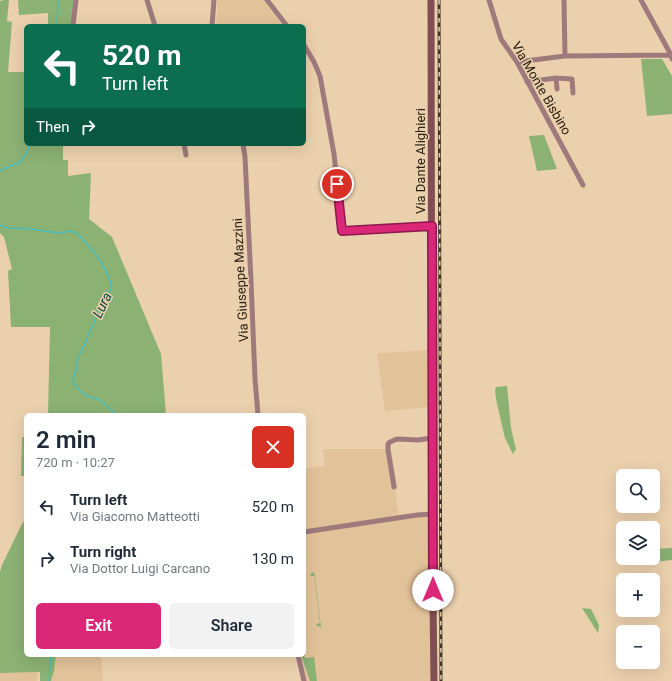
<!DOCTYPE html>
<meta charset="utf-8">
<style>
body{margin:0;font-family:Roboto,sans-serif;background:#f2f2f3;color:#1f2937;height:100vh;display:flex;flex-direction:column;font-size:15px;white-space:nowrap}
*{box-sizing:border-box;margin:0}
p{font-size:13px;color:#747a83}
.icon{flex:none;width:22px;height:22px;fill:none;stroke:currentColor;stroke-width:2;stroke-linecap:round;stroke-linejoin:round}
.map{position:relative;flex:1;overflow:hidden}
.details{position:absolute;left:24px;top:413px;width:282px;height:244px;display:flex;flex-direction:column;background:#fff;border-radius:6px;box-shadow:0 4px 16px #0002}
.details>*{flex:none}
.guide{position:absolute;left:24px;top:24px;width:282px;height:122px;border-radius:6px;box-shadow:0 4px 16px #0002;background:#0b6e4f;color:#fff;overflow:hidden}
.fabs{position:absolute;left:616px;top:469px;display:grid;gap:8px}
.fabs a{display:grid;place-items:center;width:44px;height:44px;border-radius:6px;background:#fff;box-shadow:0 4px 16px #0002;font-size:20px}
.pin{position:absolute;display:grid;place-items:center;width:34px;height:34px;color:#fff;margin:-17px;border:2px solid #fff;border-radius:50%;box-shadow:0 1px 4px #0007}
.me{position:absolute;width:44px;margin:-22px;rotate:0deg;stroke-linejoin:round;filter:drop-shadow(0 0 3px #0008)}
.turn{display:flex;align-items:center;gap:14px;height:84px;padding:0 12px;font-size:18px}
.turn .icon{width:52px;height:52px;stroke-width:2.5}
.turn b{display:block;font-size:28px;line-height:34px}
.then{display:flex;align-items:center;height:38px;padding:0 12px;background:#0003;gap:8px;font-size:15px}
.round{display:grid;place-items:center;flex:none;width:42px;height:42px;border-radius:6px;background:#f2f2f3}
.head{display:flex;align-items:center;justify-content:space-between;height:68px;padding:0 12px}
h1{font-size:24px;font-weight:600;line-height:30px}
.primary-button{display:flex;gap:8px;margin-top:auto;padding:8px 12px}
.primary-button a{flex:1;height:46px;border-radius:6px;background:#db2777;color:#fff;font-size:16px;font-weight:600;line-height:46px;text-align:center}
.primary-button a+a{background:#f2f2f3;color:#1f2937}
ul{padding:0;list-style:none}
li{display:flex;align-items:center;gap:12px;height:52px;padding:0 12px}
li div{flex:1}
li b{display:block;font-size:15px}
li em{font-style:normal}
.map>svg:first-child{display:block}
</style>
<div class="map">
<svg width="672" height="681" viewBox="0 0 672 681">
<rect width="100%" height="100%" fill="#ebd0ad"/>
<!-- built -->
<path fill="#e2c299" d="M 218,0 L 263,0 L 283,26 L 216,26 Z
M 431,350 L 431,407 L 385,411 L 377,353 Z
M 323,449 L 391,449 L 398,489 L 395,490 L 399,516 L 431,513 L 433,681 L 304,681 L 299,655 L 304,655 L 304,469 L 325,466 Z
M 56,655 L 101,655 L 103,681 L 51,681 L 54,671 Z
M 38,672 L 37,681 L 0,681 L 0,673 Z"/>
<!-- green -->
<path fill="#8bb173" d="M 4,0 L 9,0 L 7,21 L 12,22 L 8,72 L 26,72 L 26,144 L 63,144 L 63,160 L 68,160 L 68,176 L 91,173 L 89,219 L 112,237 L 161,354 L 166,415 L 48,415 L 50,327 L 11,327 L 8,271 L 12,269 L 4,237 L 0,233 L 0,1 Z
M 18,0 L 74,0 L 72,26 L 48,26 L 48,13 L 19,15 Z
M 641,59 L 662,59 L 672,76 L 672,114 L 647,116 Z
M 544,135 L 557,169 L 537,171 L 529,136 Z
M 507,386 L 511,428 L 516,449 L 513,454 L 505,438 L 497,404 L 495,391 L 496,387 Z
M 22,437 L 26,437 L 26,476 L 21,476 Z
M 26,518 L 26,655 L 56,655 L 54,671 L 51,681 L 40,681 L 40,672 L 0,673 L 0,572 L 2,565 L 22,524 Z
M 672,548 L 672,560 L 654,562 L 653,549 Z
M 314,572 L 321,627 L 317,626 L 316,624 L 320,623 L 314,576 L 310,576 L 312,573 Z
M 582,608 L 591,609 L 599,625 L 598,633 Z
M 304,650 L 305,658 L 314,657 L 317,681 L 310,681 L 301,655 L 304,655 Z"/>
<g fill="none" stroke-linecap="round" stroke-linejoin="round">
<!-- stream -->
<path stroke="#4dbbba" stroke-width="1.5" d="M 57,26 L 58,0
M 0,171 C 6,167 12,166 18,163 C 25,160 28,150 30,144
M 0,225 L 7,228 L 31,229 L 59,233 L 71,231 L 76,233 L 80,236 L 97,256 L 103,265 L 109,278 L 111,284 L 111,289 L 101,304 L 88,337 L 78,358 L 73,383 C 77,388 83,395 90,397 C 94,398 97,398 100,400 L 117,415
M 49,681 L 51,655"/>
<!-- street -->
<path stroke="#9e7a7c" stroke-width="5" d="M 147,0 L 155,26
M 267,0 L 287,26
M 489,0 L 501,39 L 517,62 L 583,185
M 564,0 L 565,56
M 641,0 L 671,55 L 672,59
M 73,26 L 76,0
M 212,26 L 214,0
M 304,45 L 314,62 L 320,76 L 334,154 L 342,231 L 432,226
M 517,62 L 565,56 L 672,55
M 556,78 L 572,79 L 573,93
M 527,82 L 556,78 L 557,89
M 184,144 L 186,155
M 243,144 L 245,157 L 251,281 L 255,379 L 258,415
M 394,487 L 388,450 L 388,444 L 390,442 L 397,439 L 418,440 L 432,438
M 304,532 L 417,515 L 432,514
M 298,655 L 304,681"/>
<!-- secondary -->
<path stroke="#814f53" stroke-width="7" d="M 431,0 L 432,514 L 434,681"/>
<!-- rail casing -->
<g stroke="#403425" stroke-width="3">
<path id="rail" d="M 439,0 L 441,681"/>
</g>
<!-- rail -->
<use href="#rail" stroke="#ebd0ad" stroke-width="1.5" stroke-dasharray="4.5" stroke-linecap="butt"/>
</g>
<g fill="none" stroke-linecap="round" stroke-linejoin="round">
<!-- route casing -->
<g stroke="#8e194d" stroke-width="10">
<path id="route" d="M 337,184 L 342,231 L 432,226 L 433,590"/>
</g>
<!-- route -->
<use href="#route" stroke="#db2777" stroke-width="7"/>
</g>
<g text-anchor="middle" stroke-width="3" stroke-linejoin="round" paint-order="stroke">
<!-- street labels -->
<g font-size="13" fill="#2a2013" stroke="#ebd0ad">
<text transform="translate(542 88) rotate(60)" y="5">Via Monte Bisbino</text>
<text transform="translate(420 161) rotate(-90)" y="5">Via Dante Alighieri</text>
<text transform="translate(240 280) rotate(-93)" y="5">Via Giuseppe Mazzini</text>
</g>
<!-- water labels -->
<g font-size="14" font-style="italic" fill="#124443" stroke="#ebd0ad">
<text transform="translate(102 305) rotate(-64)" y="5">Lura</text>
</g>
</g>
</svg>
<div class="fabs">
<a><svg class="icon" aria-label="search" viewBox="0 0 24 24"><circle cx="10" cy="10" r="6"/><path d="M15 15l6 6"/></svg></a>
<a><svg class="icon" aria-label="layers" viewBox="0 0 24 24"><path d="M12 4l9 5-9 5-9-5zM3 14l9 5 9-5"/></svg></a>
<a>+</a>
<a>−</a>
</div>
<div class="pin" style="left:337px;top:184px;background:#d93025"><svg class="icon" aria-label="arrive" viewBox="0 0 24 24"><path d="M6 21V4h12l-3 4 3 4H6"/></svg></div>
<svg class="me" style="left:433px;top:590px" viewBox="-20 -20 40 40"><circle r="19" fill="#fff"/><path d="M0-13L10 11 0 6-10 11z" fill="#db2777"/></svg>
<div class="guide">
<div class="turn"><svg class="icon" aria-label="left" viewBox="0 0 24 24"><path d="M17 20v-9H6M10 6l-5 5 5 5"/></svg><div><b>520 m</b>Turn left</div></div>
<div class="then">Then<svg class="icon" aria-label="right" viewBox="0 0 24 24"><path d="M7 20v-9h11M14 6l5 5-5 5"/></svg></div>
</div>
<section class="details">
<div class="head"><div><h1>2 min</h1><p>720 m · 10:27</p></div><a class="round" style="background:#d93025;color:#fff"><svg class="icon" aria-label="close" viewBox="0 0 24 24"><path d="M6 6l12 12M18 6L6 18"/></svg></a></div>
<ul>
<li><svg class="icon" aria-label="left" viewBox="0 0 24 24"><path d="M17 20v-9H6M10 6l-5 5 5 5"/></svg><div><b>Turn left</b><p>Via Giacomo Matteotti</p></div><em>520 m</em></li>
<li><svg class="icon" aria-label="right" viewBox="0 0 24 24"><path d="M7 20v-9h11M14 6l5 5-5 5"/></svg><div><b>Turn right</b><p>Via Dottor Luigi Carcano</p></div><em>130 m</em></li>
</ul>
<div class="primary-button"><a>Exit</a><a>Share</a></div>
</section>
</div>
